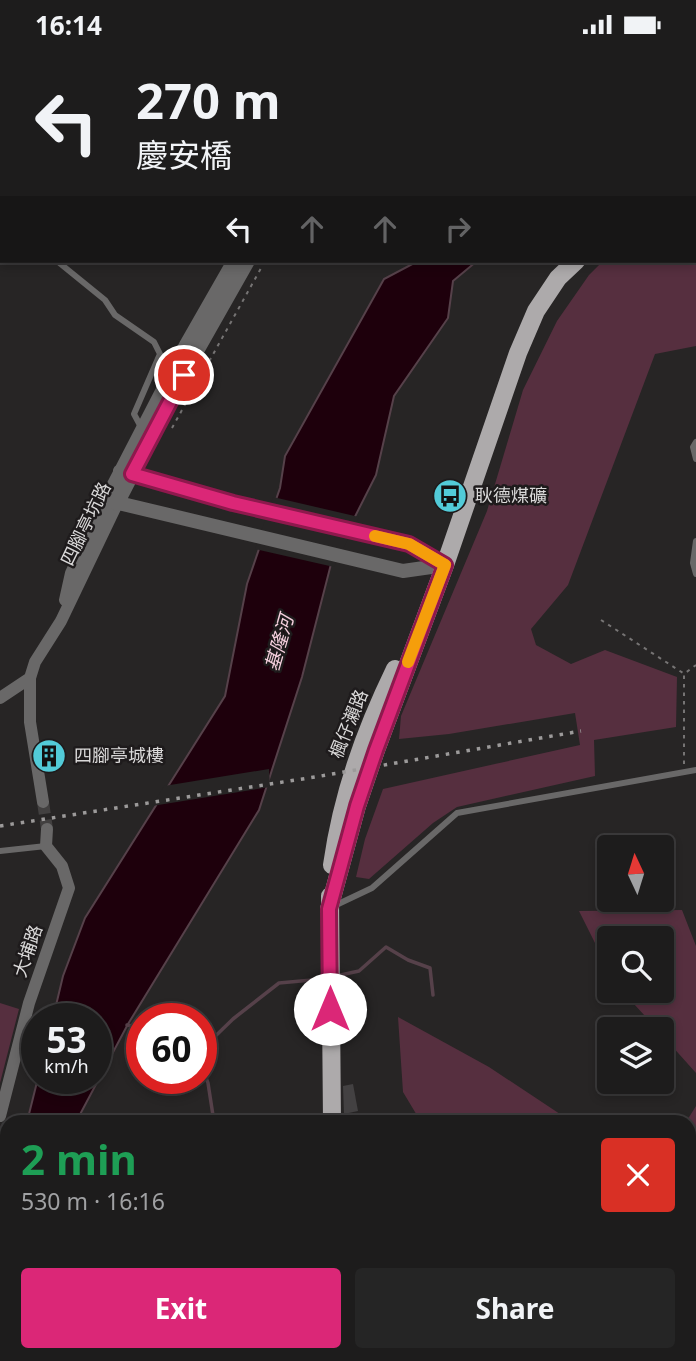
<!DOCTYPE html>
<meta charset="utf-8">
<style>
body{margin:0;font-family:"Noto Sans","Noto Sans TC",sans-serif;background:#252525;color:#f1f3f6;height:100vh;display:flex;flex-direction:column;font-size:26px;white-space:nowrap}
*{box-sizing:border-box;margin:0}
p{font-size:23px;color:#a0a1a3}
.icon{flex:none;width:38px;height:38px;fill:none;stroke:currentColor;stroke-width:2;stroke-linecap:round;stroke-linejoin:round}
.map{position:relative;flex:1;overflow:hidden}
.sheet{position:absolute;left:0px;top:1066px;width:696px;height:247px;display:flex;flex-direction:column;background:#1d1c1c;border-radius:21px 21px 0 0;box-shadow:0 4px 10px #0003,0 0 0 2px #3b3a3b}
.sheet>*{flex:none}
.hud{position:absolute;left:0px;top:0px;width:696px;height:214px;box-shadow:0 4px 10px #0003,0 0 0 2px #3b3a3b;background:#1d1c1c;color:#f1f3f6;overflow:hidden}
.needle{width:46px;rotate:356deg}
.controls{position:absolute;left:597px;top:786px;display:grid;gap:14px}
.controls a{display:grid;place-items:center;width:77px;height:77px;border-radius:7px;background:#1d1c1c;box-shadow:0 4px 10px #0003,0 0 0 2px #3b3a3b;font-size:35px}
.speed{position:absolute;left:21px;top:954px;display:flex;gap:14px;font-size:35px;font-weight:700;text-align:center}
.speed>*{display:grid;place-content:center;width:91px;height:91px;border-radius:50%;background:#1d1c1c;box-shadow:0 4px 10px #0003,0 0 0 2px #3b3a3b;line-height:1}
.speed small{font-size:18px;font-weight:400}
.speed .limit{border:10px solid #d22;background:#fff;color:#111}
.pin{position:absolute;display:grid;place-items:center;width:60px;height:60px;color:#fff;margin:-30px;border:4px solid #fff;border-radius:50%;box-shadow:0 2px 7px #0007}
.me{position:absolute;width:77px;margin:-38px;rotate:0deg;stroke-linejoin:round;filter:drop-shadow(0 0 5px #0008)}
.turn{display:flex;align-items:center;gap:24px;height:147px;padding:0 21px;font-size:32px}
.turn .icon{width:91px;height:91px;stroke-width:2.5}
.turn b{display:block;font-size:49px;line-height:60px}
.lanes{display:flex;align-items:center;height:66px;padding:0 21px;background:#0003;justify-content:center;gap:35px;direction:ltr}
.lanes .off{opacity:.35}
.round{display:grid;place-items:center;flex:none;width:74px;height:74px;border-radius:7px;background:#252525}
.overview{display:flex;align-items:center;justify-content:space-between;height:119px;padding:0 21px}
h1{font-size:42px;font-weight:700;line-height:52px;color:#1e9e55}
.cta{display:flex;gap:14px;margin-top:auto;padding:14px 21px}
.cta a{flex:1;height:80px;border-radius:7px;background:#db2777;color:#fff;font-size:28px;font-weight:700;line-height:80px;text-align:center}
.cta a+a{background:#252525;color:#f1f3f6}
.status{display:flex;justify-content:space-between;align-items:center;height:49px;padding:0 35px;background:#1d1c1c;direction:ltr}
.status svg{height:19px;fill:currentColor}
.map>svg:first-child{display:block}
</style>
<div class="status"><b>16:14</b><svg viewBox="0 0 49 12"><path d="M0 12V9h3v3zM5 12V6h3v6zM10 12V3h3v9zM15 12V0h3v12zM26 1h20v11H26zM47 4h2v5h-2z"/></svg></div>
<div class="map">
<svg width="696" height="1312" viewBox="0 0 696 1312">
<rect width="100%" height="100%" fill="#272525"/>
<!-- green -->
<path fill="#562f3f" d="M 696,119 L 696,297 L 655,305 L 568,536 L 531,580 L 536,596 L 571,615 L 605,601 L 677,628 L 676,678 L 594,691 L 595,727 L 457,758 L 433,774 L 369,830 L 356,828 L 365,790 L 383,740 L 580,696 L 575,664 L 449,685 L 399,690 L 401,667 L 487,462 L 523,341 L 557,272 L 589,226 L 603,212 L 695,212 Z
M 682,861 L 696,897 L 696,1024 L 662,986 L 662,980 L 657,980 L 622,942 L 662,942 L 662,889 L 609,889 L 609,922 L 579,862 Z
M 0,954 L 19,960 L 0,1034 Z
M 398,968 L 489,1018 L 572,1073 L 421,1073 L 403,1043 Z
M 696,1057 L 696,1312 L 311,1312 L 315,1306 L 690,1306 L 690,1073 L 686,1073 Z"/>
<!-- water -->
<path fill="#1e000c" stroke="#56414a" stroke-width="2" d="M 418,212 L 477,212 L 453,232 L 448,269 L 394,347 L 376,426 L 331,515 L 302,628 L 259,761 L 128,975 L 76,1073 L 27,1073 L 38,1029 L 96,1029 L 96,970 L 53,969 L 63,927 L 85,869 L 225,647 L 247,535 L 280,439 L 285,407 L 384,230 Z
M 7,1144 L 7,1283 L 0,1305 L 0,1161 Z"/>
<!-- pier -->
<path fill="#272525" d="M 273,448 L 359,468 L 334,518 L 255,500 Z
M 269,720 L 270,738 L 152,757 L 164,737 Z"/>
<g fill="none" stroke-linecap="round" stroke-linejoin="round">
<!-- stream -->
<path stroke="#56414a" stroke-width="3.5" d="M 336,927 L 359,922 L 386,898 L 408,911 L 430,919 L 433,946
M 127,976 L 142,979
M 201,1001 L 233,970 L 279,934 L 323,930
M 201,1015 L 208,1034 L 214,1073
M 551,1306 L 552,1312"/>
</g>
<!-- building -->
<path fill="#434142" d="M 353,1035 L 358,1062 L 344,1065 L 343,1037 Z"/>
<g fill="none" stroke-linecap="round" stroke-linejoin="round">
<!-- minor-tunnel -->
<path stroke="#424040" stroke-width="12" stroke-dasharray="12 6" stroke-linecap="butt" d="M 43,753 L 47,780"/>
<!-- path -->
<path stroke="#767474" stroke-width="2" stroke-dasharray="3.5 5" stroke-linecap="butt" d="M 394,2 L 395,0
M 172,379 L 265,212
M 601,571 L 683,624
M 684,715 L 684,625 L 696,616
M 363,1073 L 366,1072
M 383,1306 L 385,1312
M 493,1306 L 494,1312"/>
<!-- service -->
<path stroke="#696868" stroke-width="6" d="M 0,142 L 2,144
M 57,212 L 105,251 L 115,266 L 154,293 L 160,305 L 134,365 L 141,378
M 696,393 L 693,398 L 696,410
M 696,492 L 693,514 L 696,525
M 0,802 L 46,797
M 334,857 L 372,839 L 457,764 L 696,721"/>
<!-- minor -->
<path stroke="#696868" stroke-width="12" d="M 65,551 L 71,524 L 106,451
M 0,649 L 30,629
M 43,753 L 30,673 L 30,629 L 35,613 L 61,572 L 117,455
M 0,1067 L 29,954 L 69,839 L 62,817 L 46,797 L 47,780"/>
<!-- tertiary -->
<path stroke="#696868" stroke-width="14" d="M 361,2 L 363,0
M 377,2 L 378,0
M 234,212 L 186,296 L 106,451 L 403,522 L 445,516
M 120,422 L 233,454 L 409,495 L 445,516
M 117,455 L 184,325 L 248,212"/>
<!-- primary -->
<path stroke="#adaaab" stroke-width="18" d="M 695,94 L 696,92
M 332,816 C 342,746 364,684 395,620
M 330,847 L 332,1073
M 329,860 L 357,757 L 376,701 L 445,516 L 518,304 L 536,262 L 558,229 L 576,212
M 279,1312 L 283,1306"/>
<!-- rail -->
<path stroke="#9c9a9a" stroke-width="3.5" stroke-dasharray="3.5 7" stroke-linecap="butt" d="M 0,777 L 315,728 L 581,682"/>
</g>
<g fill="none" stroke-linecap="round" stroke-linejoin="round">
<!-- route casing -->
<g stroke="#8e194d" stroke-width="18">
<path id="route" d="M 184,326 L 132,425 L 233,454 L 409,495 L 445,516 L 376,701 L 357,757 L 329,860 L 330,960"/>
</g>
<!-- route -->
<use href="#route" stroke="#db2777" stroke-width="12"/>
<!-- slow -->
<path stroke="#f59e0b" stroke-width="12" d="M 375,487 L 409,495 L 445,516 L 408,613"/>
</g>
<!-- icons -->
<defs>
<g id="bus-disc" transform="scale(1.75)"><circle r="9.5" fill="#52cbd8" stroke="#1e1b1c"/><path d="M-5-6H5V4H4V6H2V4H-2V6H-4V4H-5ZM-3.5-4V0h7V-4ZM-3.5 1.2v1.5H-2V1.2ZM2 1.2v1.5H3.5V1.2Z" fill="#111"/></g>
<g id="building-disc" transform="scale(1.75)"><circle r="9.5" fill="#52cbd8" stroke="#1e1b1c"/><path d="M-4-6H4V6H1V3H-1V6H-4ZM-2.5-4.3h1.7v1.8h-1.7ZM.8-4.3h1.7v1.8H.8ZM-2.5-1h1.7V.8h-1.7ZM.8-1h1.7V.8H.8Z" fill="#111"/></g>
</defs>
<g fill-rule="evenodd">
<use href="#bus-disc" x="450" y="447"/>
<use href="#building-disc" x="49" y="707"/>
</g>
<g text-anchor="middle" stroke-width="5" stroke-linejoin="round" paint-order="stroke">
<!-- poi labels -->
<g font-size="18" fill="#dad9d9" stroke="#1e1b1c" text-anchor="start">
<text x="475" y="453">耿德煤礦</text>
<text x="74" y="713">四腳亭城樓</text>
</g>
<!-- street labels -->
<g font-size="18" fill="#dad9d9" stroke="#1e1b1c">
<text transform="translate(86 475) rotate(-64)" y="6">四腳亭坑路</text>
<text transform="translate(349 675) rotate(-68)" y="6">楓仔瀨路</text>
<text transform="translate(28 902) rotate(-71)" y="6">大埔路</text>
</g>
<!-- water labels -->
<g font-size="19" font-style="italic" fill="#f6d0de" stroke="#1e1b1c">
<text transform="translate(279 594) rotate(-74)" y="7">基隆河</text>
</g>
</g>
</svg>
<div class="controls">
<a><svg class="needle" viewBox="-14 -14 28 28"><path d="M0-13l5 13h-10z" fill="#e53935"/><path d="M0 13l5-13h-10z" fill="#a0a1a3"/></svg></a>
<a><svg class="icon" aria-label="search" viewBox="0 0 24 24"><circle cx="10" cy="10" r="6"/><path d="M15 15l6 6"/></svg></a>
<a><svg class="icon" aria-label="layers" viewBox="0 0 24 24"><path d="M12 4l9 5-9 5-9-5zM3 14l9 5 9-5"/></svg></a>
</div>
<div class="speed"><div>53<small>km/h</small></div><div class="limit">60</div></div>
<div class="pin" style="left:184px;top:326px;background:#d93025"><svg class="icon" aria-label="arrive" viewBox="0 0 24 24"><path d="M6 21V4h12l-3 4 3 4H6"/></svg></div>
<svg class="me" style="left:330px;top:960px" viewBox="-20 -20 40 40"><circle r="19" fill="#fff"/><path d="M0-13L10 11 0 6-10 11z" fill="#db2777"/></svg>
<div class="hud">
<div class="turn"><svg class="icon" aria-label="left" viewBox="0 0 24 24"><path d="M17 20v-9H6M10 6l-5 5 5 5"/></svg><div><b>270 m</b>慶安橋</div></div>
<div class="lanes"><svg class="icon" aria-label="left" viewBox="0 0 24 24"><path d="M17 20v-9H6M10 6l-5 5 5 5"/></svg><svg class="icon off" aria-label="ahead" viewBox="0 0 24 24"><path d="M12 20V5M6 11l6-6 6 6"/></svg><svg class="icon off" aria-label="ahead" viewBox="0 0 24 24"><path d="M12 20V5M6 11l6-6 6 6"/></svg><svg class="icon off" aria-label="right" viewBox="0 0 24 24"><path d="M7 20v-9h11M14 6l5 5-5 5"/></svg></div>
</div>
<section class="sheet">
<div class="overview"><div><h1>2 min</h1><p>530 m · 16:16</p></div><a class="round" style="background:#d93025;color:#fff"><svg class="icon" aria-label="close" viewBox="0 0 24 24"><path d="M6 6l12 12M18 6L6 18"/></svg></a></div>
<div class="cta"><a>Exit</a><a>Share</a></div>
</section>
</div>
